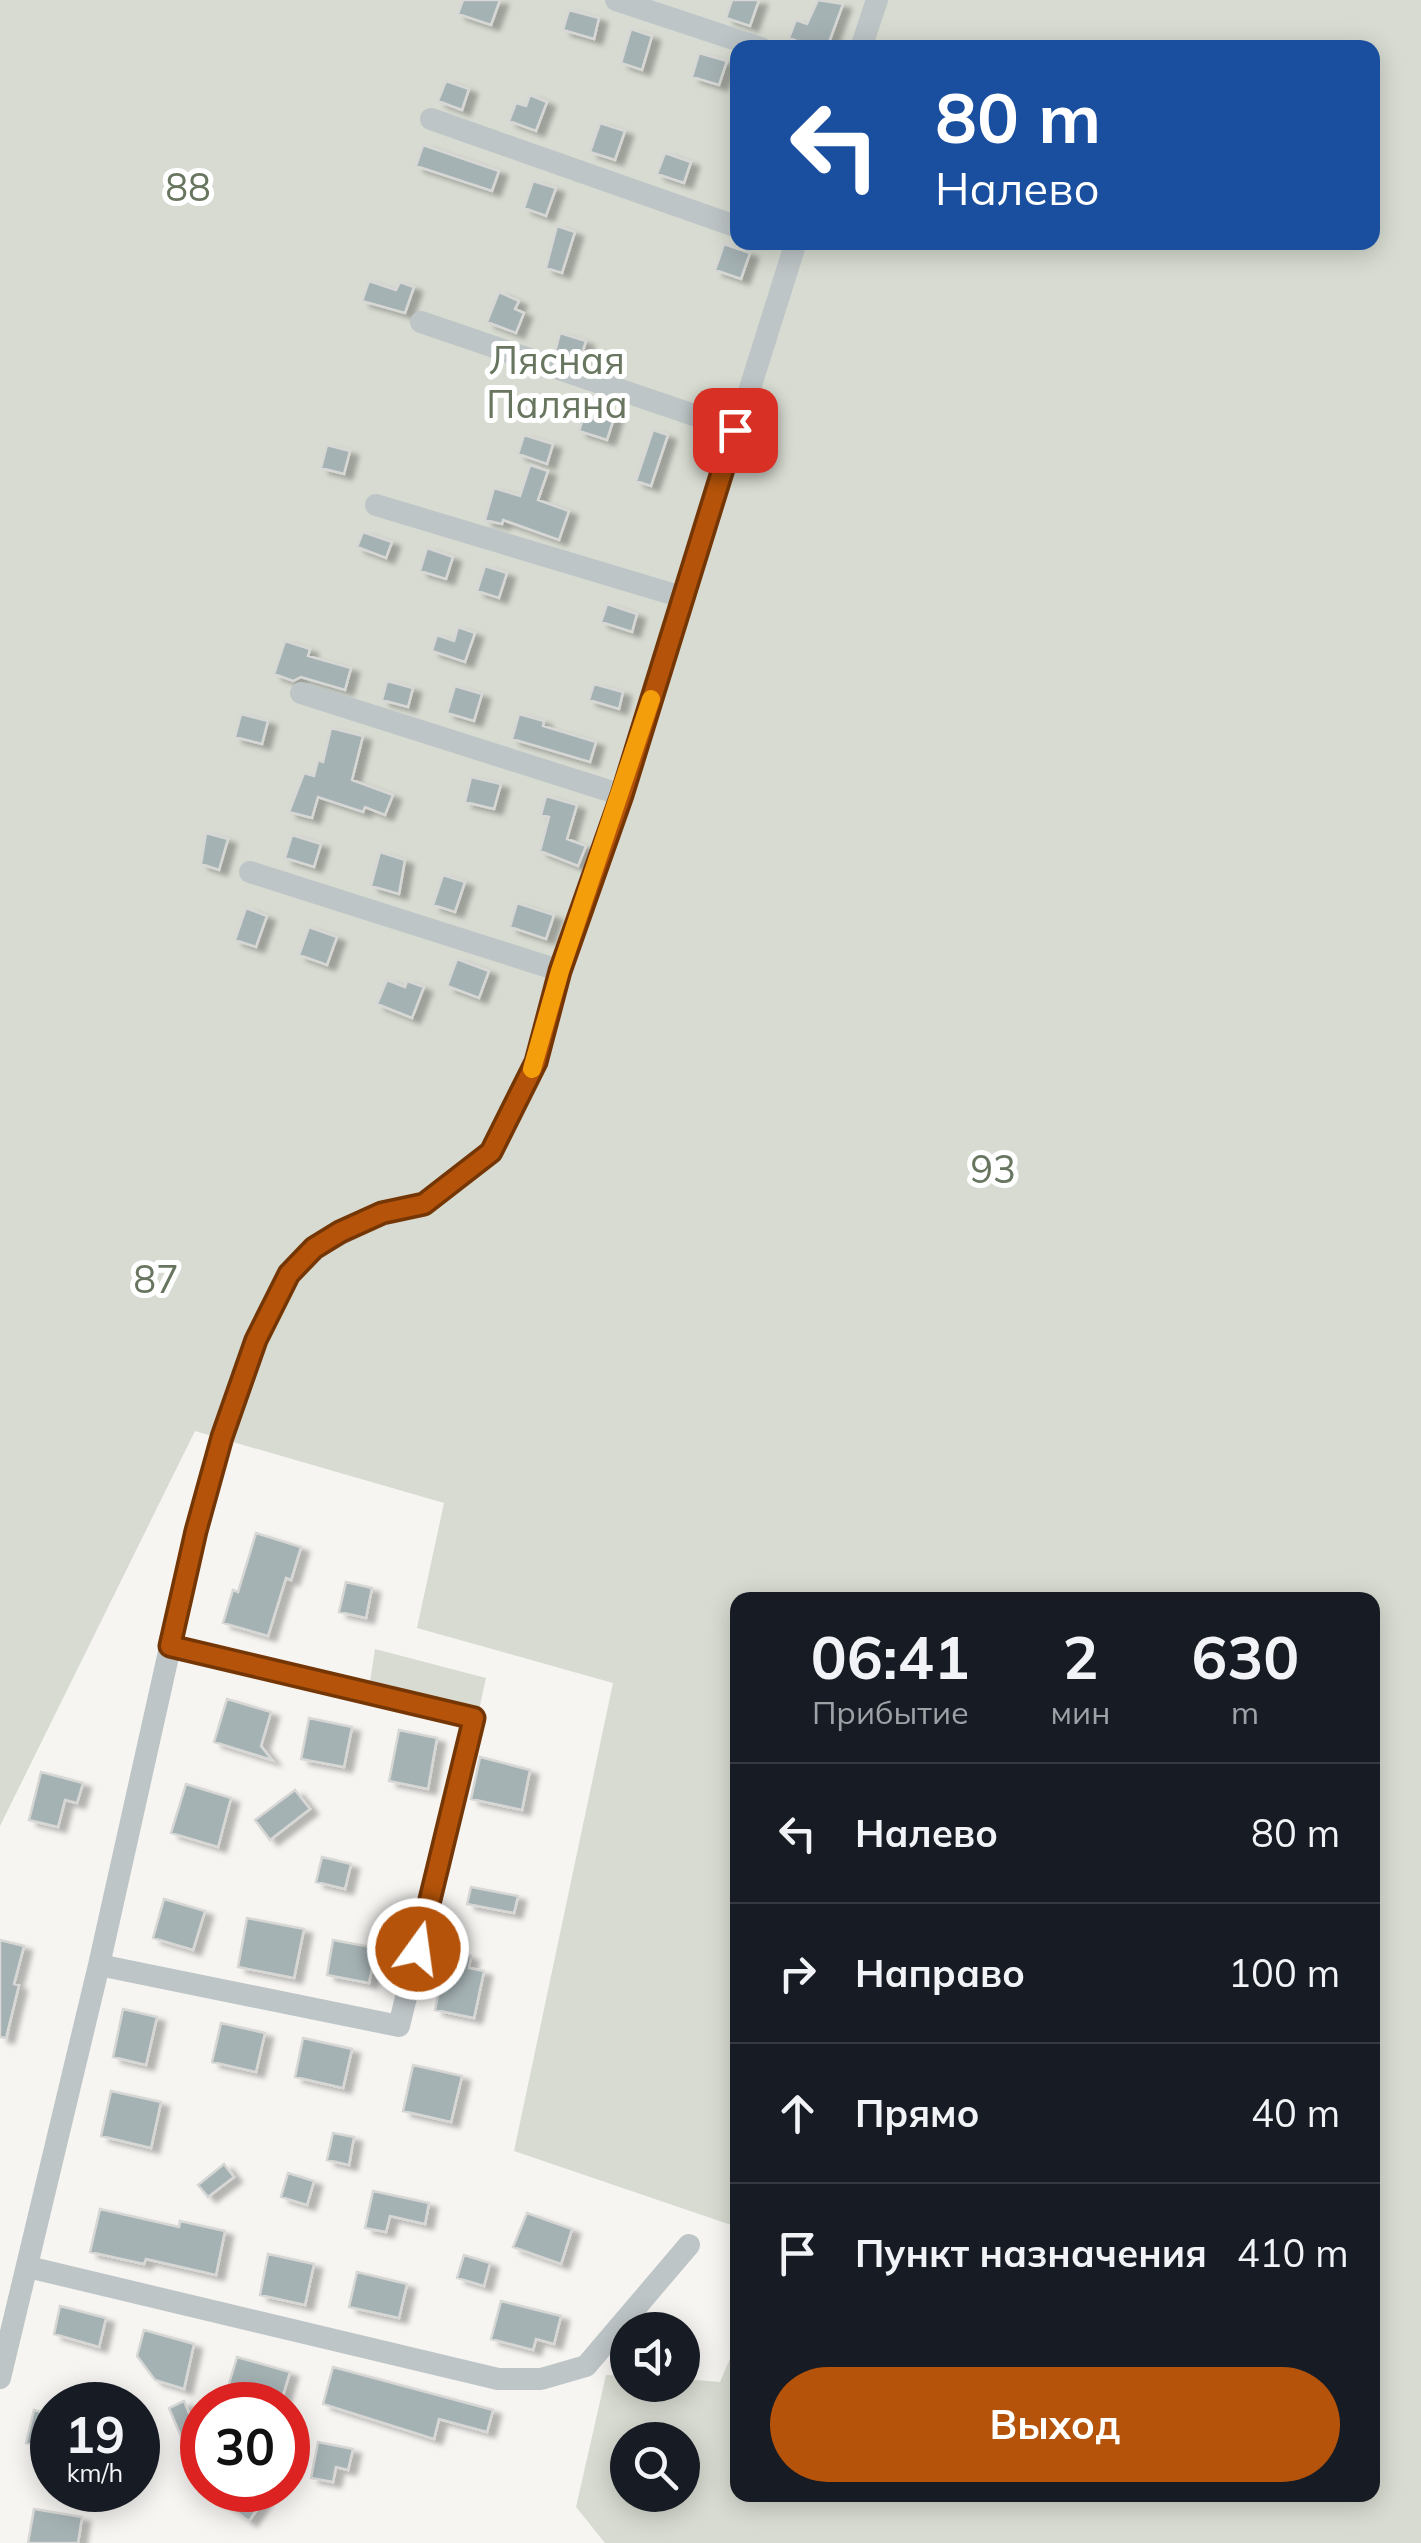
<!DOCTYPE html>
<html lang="ru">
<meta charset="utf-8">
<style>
body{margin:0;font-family:Mulish,sans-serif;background:#20242c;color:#f1f3f6;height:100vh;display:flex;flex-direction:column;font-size:38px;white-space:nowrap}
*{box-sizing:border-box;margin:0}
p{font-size:32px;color:#9ea1a6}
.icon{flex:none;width:55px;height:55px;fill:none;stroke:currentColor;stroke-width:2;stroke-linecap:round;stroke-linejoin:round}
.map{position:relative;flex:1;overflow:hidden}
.sheet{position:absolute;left:730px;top:1592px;width:650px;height:910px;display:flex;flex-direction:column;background:#171b24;border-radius:20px;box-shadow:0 5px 25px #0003}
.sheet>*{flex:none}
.hud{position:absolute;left:730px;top:40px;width:650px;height:210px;border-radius:20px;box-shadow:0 5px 25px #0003;background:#1a4fa0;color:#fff;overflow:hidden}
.controls{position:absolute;left:610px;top:2312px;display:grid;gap:20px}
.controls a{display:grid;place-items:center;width:90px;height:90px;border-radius:50%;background:#171b24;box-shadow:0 5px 25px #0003;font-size:50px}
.speed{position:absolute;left:30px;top:2382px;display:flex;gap:20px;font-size:50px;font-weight:700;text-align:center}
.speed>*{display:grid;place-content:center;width:130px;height:130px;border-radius:50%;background:#171b24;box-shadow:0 5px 25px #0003;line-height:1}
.speed small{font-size:25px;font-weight:400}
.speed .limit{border:15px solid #d22;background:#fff;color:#111}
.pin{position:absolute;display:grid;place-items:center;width:85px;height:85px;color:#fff;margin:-42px;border-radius:20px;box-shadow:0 5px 15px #0006}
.me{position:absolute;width:110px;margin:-55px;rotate:14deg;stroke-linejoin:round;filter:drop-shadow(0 0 8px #0008)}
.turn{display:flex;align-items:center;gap:35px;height:210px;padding:0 40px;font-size:45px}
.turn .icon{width:130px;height:130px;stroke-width:2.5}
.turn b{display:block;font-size:70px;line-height:85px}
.eta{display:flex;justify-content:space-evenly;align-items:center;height:170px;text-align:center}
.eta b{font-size:60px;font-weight:700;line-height:70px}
.button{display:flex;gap:20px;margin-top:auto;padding:20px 40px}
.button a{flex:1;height:115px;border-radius:60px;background:#b45309;color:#fff;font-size:40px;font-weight:700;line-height:115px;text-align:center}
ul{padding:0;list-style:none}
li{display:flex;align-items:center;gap:30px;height:140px;padding:0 40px;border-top:2px solid #363941}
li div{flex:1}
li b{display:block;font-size:38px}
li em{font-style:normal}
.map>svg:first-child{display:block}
</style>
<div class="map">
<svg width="1421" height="2543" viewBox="0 0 1421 2543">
<defs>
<filter id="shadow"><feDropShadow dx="8" dy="5" stdDeviation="2.5" flood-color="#0004"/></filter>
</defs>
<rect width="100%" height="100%" fill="#f6f5f2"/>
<!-- green -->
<path fill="#d7dbd1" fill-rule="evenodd" d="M 0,0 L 1421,0 L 1421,2543 L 605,2543 L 576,2507 L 606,2375 L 627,2376 L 628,2385 L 682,2385 L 683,2379 L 720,2382 L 737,2342 L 738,2495 L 1372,2495 L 1372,1600 L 738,1600 L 737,2227 L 514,2151 L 613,1683 L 417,1628 L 444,1503 L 195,1431 L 0,1826 ZM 738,48 L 1372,48 L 1372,242 L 738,242 ZM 628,2440 L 682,2440 L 682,2495 L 628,2495 Z
M 375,1649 L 486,1678 L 479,1710 L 370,1682 Z"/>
<!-- building -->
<path fill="#a5b2b4" stroke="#d7d7d5" stroke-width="2.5" filter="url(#shadow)" d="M 463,0 L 500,0 L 491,25 L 458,14 Z
M 732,0 L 759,0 L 750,26 L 726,18 Z
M 818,0 L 843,4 L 827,48 L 815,48 L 789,38 L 796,20 L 807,24 Z
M 569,10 L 599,18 L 594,39 L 563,30 Z
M 631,29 L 652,36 L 642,70 L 621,63 Z
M 699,53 L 727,61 L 719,85 L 692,77 Z
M 446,81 L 469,89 L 462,110 L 438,101 Z
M 530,95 L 547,102 L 536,131 L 509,121 L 516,103 L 526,106 Z
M 600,123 L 625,131 L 615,160 L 590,152 Z
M 423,145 L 499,171 L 492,191 L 416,166 Z
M 665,153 L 691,162 L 684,183 L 657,174 Z
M 533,181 L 556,188 L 546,216 L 524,208 Z
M 557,226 L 575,232 L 562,273 L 546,268 Z
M 724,244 L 750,253 L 741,279 L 715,270 Z
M 369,281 L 396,290 L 400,282 L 414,287 L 405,313 L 362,301 Z
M 499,292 L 519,301 L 515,309 L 524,313 L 516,333 L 487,322 Z
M 560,333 L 586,341 L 580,360 L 555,352 Z
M 587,406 L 615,415 L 607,440 L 579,431 Z
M 653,430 L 668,435 L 651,486 L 636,481 Z
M 524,435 L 553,444 L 547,464 L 518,454 Z
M 327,445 L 350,451 L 344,474 L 321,468 Z
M 530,465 L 548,471 L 538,500 L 569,511 L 559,540 L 503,520 L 502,524 L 485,520 L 494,488 L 520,496 Z
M 363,532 L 392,542 L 386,558 L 357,547 Z
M 427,548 L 453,557 L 446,579 L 420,571 Z
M 485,566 L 507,573 L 499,598 L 477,591 Z
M 607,604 L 637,614 L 632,632 L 601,622 Z
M 458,627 L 475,633 L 465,662 L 432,651 L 437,635 L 454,641 Z
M 285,641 L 310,649 L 308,656 L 351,668 L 345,690 L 301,677 L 293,681 L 274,674 Z
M 387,681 L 413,688 L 408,707 L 382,700 Z
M 594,684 L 623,692 L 619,709 L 589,700 Z
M 455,686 L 482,694 L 474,721 L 447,713 Z
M 241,714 L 268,721 L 262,744 L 235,737 Z
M 519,714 L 544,721 L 543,726 L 596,742 L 590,762 L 512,739 Z
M 331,728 L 363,736 L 352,780 L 393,795 L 385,815 L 365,807 L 363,812 L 318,797 L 312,818 L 289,812 L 304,773 L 314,776 L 318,760 L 323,762 Z
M 471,777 L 501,784 L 494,809 L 465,802 Z
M 546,796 L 577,805 L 567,839 L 586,846 L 578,866 L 540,851 L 549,817 L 541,815 Z
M 206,833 L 228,839 L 219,870 L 201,864 Z
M 292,835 L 321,844 L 314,867 L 285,858 Z
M 380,852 L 405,860 L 399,894 L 371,886 Z
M 443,875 L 465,882 L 455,912 L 433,905 Z
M 517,903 L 554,915 L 546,939 L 510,927 Z
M 246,908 L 267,916 L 256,947 L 235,940 Z
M 309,927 L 337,937 L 327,965 L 299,955 Z
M 457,959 L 489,971 L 479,998 L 447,986 Z
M 387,980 L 405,987 L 407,981 L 424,987 L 412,1018 L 377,1004 Z
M 256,1533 L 301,1547 L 291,1580 L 286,1578 L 268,1636 L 223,1623 L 233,1590 L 238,1592 Z
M 346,1582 L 372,1588 L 366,1618 L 339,1612 Z
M 227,1699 L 271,1712 L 261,1746 L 272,1760 L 214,1742 Z
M 309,1718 L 352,1727 L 344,1767 L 301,1759 Z
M 399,1730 L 437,1738 L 428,1789 L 389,1781 Z
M 480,1757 L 530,1770 L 522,1810 L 471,1799 Z
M 41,1772 L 83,1783 L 77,1803 L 65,1800 L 58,1827 L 29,1820 Z
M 186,1784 L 231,1798 L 218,1847 L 171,1833 Z
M 295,1790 L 310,1809 L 270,1840 L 255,1820 Z
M 322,1857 L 351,1864 L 345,1889 L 316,1882 Z
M 471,1887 L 518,1896 L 514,1913 L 467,1904 Z
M 164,1899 L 205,1911 L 193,1950 L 153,1938 Z
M 247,1918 L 304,1929 L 294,1978 L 238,1967 Z
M 0,1940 L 24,1946 L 14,1984 L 19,1985 L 6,2038 L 0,2037 Z
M 333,1940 L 376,1948 L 369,1983 L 327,1975 Z
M 453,1952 L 471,1956 L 469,1968 L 484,1971 L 474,2018 L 435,2010 L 445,1963 L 450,1964 Z
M 123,2009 L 157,2017 L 146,2065 L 113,2057 Z
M 221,2023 L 265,2033 L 256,2072 L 212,2062 Z
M 303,2038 L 352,2049 L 343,2088 L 295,2077 Z
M 413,2065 L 462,2076 L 451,2122 L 403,2111 Z
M 111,2091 L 161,2102 L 151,2148 L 101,2136 Z
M 333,2133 L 354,2137 L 349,2165 L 327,2160 Z
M 224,2164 L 234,2177 L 208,2197 L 198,2185 Z
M 288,2173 L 314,2181 L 307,2205 L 281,2197 Z
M 373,2191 L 429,2203 L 425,2224 L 390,2216 L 386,2232 L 365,2228 Z
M 100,2209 L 179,2227 L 180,2221 L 225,2231 L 216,2275 L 146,2259 L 144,2264 L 90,2252 Z
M 527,2213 L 572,2229 L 561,2264 L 513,2247 Z
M 268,2254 L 314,2264 L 305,2305 L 260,2295 Z
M 464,2255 L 490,2263 L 484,2286 L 457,2278 Z
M 357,2272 L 407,2284 L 399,2318 L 349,2307 Z
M 501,2301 L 561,2316 L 554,2344 L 536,2339 L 533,2350 L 491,2339 Z
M 60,2306 L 106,2318 L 99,2347 L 54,2334 Z
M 144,2330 L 194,2344 L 184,2389 L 155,2380 L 137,2356 Z
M 237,2357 L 290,2372 L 280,2405 L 264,2405 L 226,2394 Z
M 333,2367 L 493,2410 L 487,2432 L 439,2419 L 434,2439 L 323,2404 Z
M 184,2401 L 200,2440 L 185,2446 L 169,2408 Z
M 34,2410 L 52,2415 L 52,2449 L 26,2443 Z
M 318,2442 L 353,2449 L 348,2470 L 336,2467 L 333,2482 L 311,2478 Z
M 206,2490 L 252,2490 L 264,2499 L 249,2521 Z
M 34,2509 L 82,2517 L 78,2543 L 28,2543 Z"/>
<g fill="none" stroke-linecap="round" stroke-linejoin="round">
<!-- minor -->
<path stroke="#bec5c7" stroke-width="22" d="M 616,0 L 761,48
M 861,48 L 877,0
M 431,119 L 738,227
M 421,322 L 735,429
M 376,505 L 682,597
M 301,693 L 622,795
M 250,872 L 561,971
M 99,1965 L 399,2026 L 474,1718 L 171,1647
M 28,2267 L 498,2379 L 541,2379 L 586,2366 L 689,2245
M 0,2378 L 99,1965 L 196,1531 L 222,1437 L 256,1341 L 289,1274 L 314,1248 L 382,1213 L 424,1205 L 491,1152 L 535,1062 L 561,971 L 622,795 L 796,242"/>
</g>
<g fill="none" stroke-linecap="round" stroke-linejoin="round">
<!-- route casing -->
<g stroke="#753606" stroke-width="25">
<path id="route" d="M 418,1949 L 474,1718 L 170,1646 L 196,1531 L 222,1437 L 256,1340 L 289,1274 L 314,1248 L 340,1232 L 382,1213 L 424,1204 L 491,1152 L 536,1062 L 560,971 L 622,795 L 735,430"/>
</g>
<!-- route -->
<use href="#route" stroke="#b45309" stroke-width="18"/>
<!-- slow -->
<path stroke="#f59e0b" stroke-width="18" d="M 532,1069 L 560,971 L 651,699"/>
</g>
<g text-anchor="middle" stroke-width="10" stroke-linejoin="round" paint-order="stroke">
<!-- park labels -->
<g font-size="38" fill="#69765f" stroke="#fff">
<text x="188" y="201">88</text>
<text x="557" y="374">Лясная<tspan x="557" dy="44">Паляна</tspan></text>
<text x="993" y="1183">93</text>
<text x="156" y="1293">87</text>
</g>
</g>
</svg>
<div class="controls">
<a><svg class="icon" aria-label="sound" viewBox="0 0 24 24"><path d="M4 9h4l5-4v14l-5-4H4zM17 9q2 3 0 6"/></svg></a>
<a><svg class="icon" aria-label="search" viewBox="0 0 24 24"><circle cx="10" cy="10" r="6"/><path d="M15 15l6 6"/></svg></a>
</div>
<div class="speed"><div>19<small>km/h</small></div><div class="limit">30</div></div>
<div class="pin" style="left:735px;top:430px;background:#d93025"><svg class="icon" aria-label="arrive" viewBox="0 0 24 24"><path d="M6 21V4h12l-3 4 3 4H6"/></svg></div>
<svg class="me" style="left:418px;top:1949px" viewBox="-20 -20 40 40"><circle r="17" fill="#b45309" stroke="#fff" stroke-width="3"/><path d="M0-11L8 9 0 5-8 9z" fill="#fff"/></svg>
<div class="hud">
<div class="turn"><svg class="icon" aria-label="left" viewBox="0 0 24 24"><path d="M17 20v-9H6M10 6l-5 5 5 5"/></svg><div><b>80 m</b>Налево</div></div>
</div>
<section class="sheet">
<div class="eta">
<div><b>06:41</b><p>Прибытие</p></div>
<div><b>2</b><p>мин</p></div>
<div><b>630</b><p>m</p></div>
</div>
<ul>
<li><svg class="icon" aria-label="left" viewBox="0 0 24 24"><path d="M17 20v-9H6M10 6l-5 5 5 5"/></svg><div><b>Налево</b></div><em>80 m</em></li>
<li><svg class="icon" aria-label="right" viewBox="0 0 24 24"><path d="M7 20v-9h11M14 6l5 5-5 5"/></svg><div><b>Направо</b></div><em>100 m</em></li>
<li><svg class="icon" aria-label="ahead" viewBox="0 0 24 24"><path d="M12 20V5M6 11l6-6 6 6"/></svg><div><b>Прямо</b></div><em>40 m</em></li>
<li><svg class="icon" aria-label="arrive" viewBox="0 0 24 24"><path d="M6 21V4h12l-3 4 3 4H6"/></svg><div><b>Пункт назначения</b></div><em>410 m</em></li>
</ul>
<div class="button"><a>Выход</a></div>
</section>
</div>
